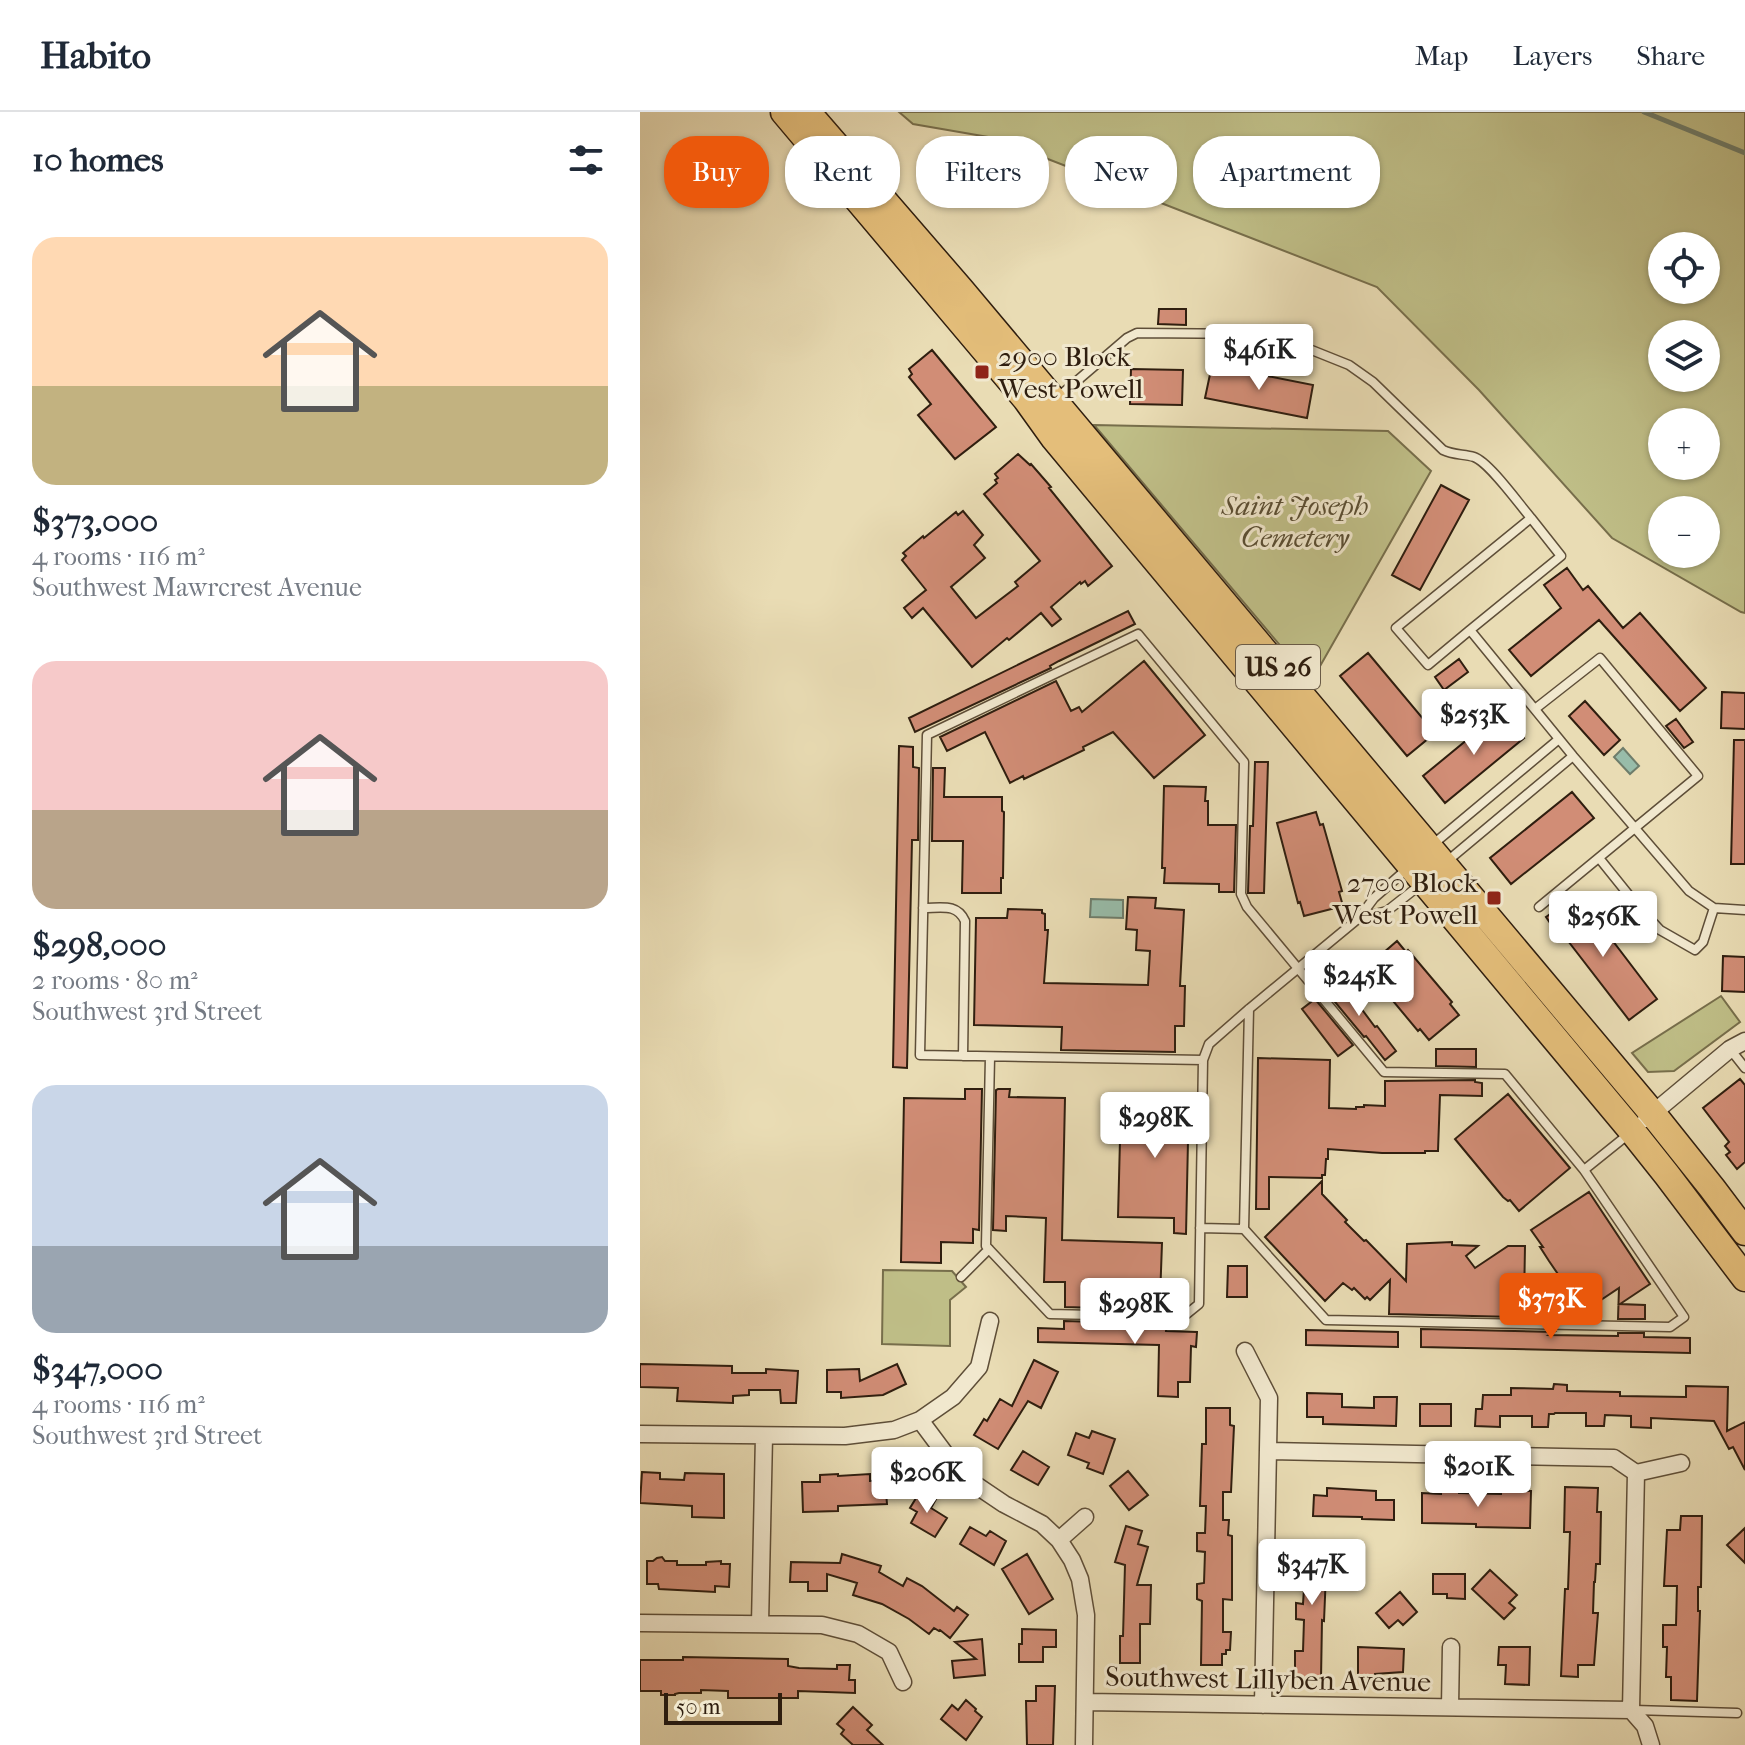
<!DOCTYPE html>
<meta charset="utf-8">
<style>
:root{--surface:#fff;--page:#f2f2f3;--text:#1f2937;--muted:#747a83;--line:#e0e1e3;--accent:#ea580c}
body{margin:0;font-family:"IM FELL French Canon",serif;background:var(--page);color:var(--text);height:100vh;display:flex;flex-direction:column;font-size:30px;white-space:nowrap}
*{box-sizing:border-box;margin:0}
p{font-size:26px;color:var(--muted)}
.icon{flex:none;width:44px;height:44px;fill:none;stroke:currentColor;stroke-width:2;stroke-linecap:round;stroke-linejoin:round}
.map{position:relative;flex:1;overflow:hidden}
.panel{display:flex;flex-direction:column;background:var(--surface);width:640px}
.panel>*{flex:none}
.banner{position:absolute;left:24px;top:24px;width:760px;height:72px;display:flex;gap:16px}
.fabs{position:absolute;left:1008px;top:120px;display:grid;gap:16px}
.fabs a{display:grid;place-items:center;width:72px;height:72px;border-radius:50%;background:var(--surface);box-shadow:0 2px 6px #0004;font-size:40px}
.scale{position:absolute;left:24px;bottom:20px;width:118px;box-sizing:border-box;padding-left:8px;border:4px solid #2f1e0f;border-top:0;font-size:22px;line-height:28px;white-space:nowrap;color:#2f1e0f;-webkit-text-stroke:6px #f1e8ce;paint-order:stroke}
.price{position:absolute;translate:-50% -68px;padding:0 18px;border-radius:8px;background:#fff;color:#222;font-size:26px;line-height:52px;filter:drop-shadow(0 2px 4px #0008)}
.price::after{content:'';position:absolute;left:50%;top:48px;width:24px;height:18px;margin-left:-12px;background:inherit;clip-path:polygon(0 0,100% 0,50% 100%)}
.price.current{background:var(--accent);color:#fff}
ul{padding:0;list-style:none}
li{display:grid;align-content:center;gap:16px;height:424px;padding:0 32px}
li span{display:grid;place-items:center;height:248px;border-radius:24px;color:#555}
li>.icon{margin-inline-start:auto}
span .icon{width:144px;height:144px;fill:#fffc;stroke-width:1}
li b{font-size:34px}
h2{display:flex;justify-content:space-between;align-items:center;height:96px;padding:0 32px;font-size:34px}
.chip{padding:0 28px;border-radius:32px;background:var(--surface);box-shadow:0 2px 6px #0004;font-size:28px;line-height:72px}
.chip.current{background:var(--accent);color:#fff}
header{display:flex;align-items:center;gap:48px;box-sizing:border-box;height:112px;padding:0 40px;background:var(--surface);border-bottom:2px solid var(--line)}
header strong{font-size:38px}
nav{display:flex;gap:44px;margin-inline-start:auto;font-size:28px}
main{display:flex;flex:1;min-height:0}
.map>svg:first-child{display:block}
.green{fill:#bfbe87;stroke:#776e4b;stroke-width:2;fill-rule:evenodd}
.water{fill:#98bca9;stroke:#6e7d6b;stroke-width:2}
.lines{fill:none;stroke-linecap:round;stroke-linejoin:round}
.stream{stroke:#6e7d6b;stroke-width:5}
.building{fill:#d18d76;stroke:#2f1e0f;stroke-width:2}
.service-casing{stroke:#5e4e38;stroke-width:11}
.minor-casing{stroke:#5e4e38;stroke-width:19}
.primary-casing{stroke:#2f1e0f;stroke-width:29}
.service{stroke:#f1e8ce;stroke-width:8}
.minor{stroke:#f1e8ce;stroke-width:16}
.primary{stroke:#e4be7a;stroke-width:26}
.poi-dot{fill:#8f2418;stroke:#f1e8ce;stroke-width:3}
.labels{text-anchor:middle;dominant-baseline:central;stroke-width:6;stroke-linejoin:round;paint-order:stroke}
.shield{fill:#f1e8ce;stroke:#695b48;stroke-width:2}
.shield-label{font-size:26px;font-weight:bold;fill:#2f1e0f}
.poi-label{font-size:28px;fill:#2f1e0f;stroke:#f1e8ce;text-anchor:start}
.park-label{font-size:28px;font-style:italic;fill:#5a4e33;stroke:#f1e8ce}
.street-label{font-size:28px;fill:#2f1e0f;stroke:#f1e8ce}
</style>
<header>
<strong>Habito</strong>
<nav><a>Map</a><a>Layers</a><a>Share</a></nav>
</header>
<main>
<section class="panel">
<h2>10 homes<svg class="icon" aria-label="filters" viewBox="0 0 24 24"><path d="M4 7h16M4 17h16"/><circle cx="9" cy="7" r="2"/><circle cx="15" cy="17" r="2"/></svg></h2>
<ul>
<li><span style="background:linear-gradient(#ffd9b3 60%,#c2b280 0)"><svg class="icon" aria-label="home" viewBox="0 0 24 24"><path d="M3 11l9-7 9 7M6 9v11h12V9"/></svg></span><div><b>$373,000</b><p>4 rooms · 116 m²</p><p>Southwest Mawrcrest Avenue</p></div></li>
<li><span style="background:linear-gradient(#f6c9c9 60%,#b9a48a 0)"><svg class="icon" aria-label="home" viewBox="0 0 24 24"><path d="M3 11l9-7 9 7M6 9v11h12V9"/></svg></span><div><b>$298,000</b><p>2 rooms · 80 m²</p><p>Southwest 3rd Street</p></div></li>
<li><span style="background:linear-gradient(#c9d6e8 65%,#9aa5b1 0)"><svg class="icon" aria-label="home" viewBox="0 0 24 24"><path d="M3 11l9-7 9 7M6 9v11h12V9"/></svg></span><div><b>$347,000</b><p>4 rooms · 116 m²</p><p>Southwest 3rd Street</p></div></li>
</ul>
</section>
<div class="map">
<svg width="1105" height="1633" viewBox="0 0 1105 1633">
<rect width="100%" height="100%" fill="#e9dcb4"/>
<filter id="stains"><feTurbulence type="fractalNoise" baseFrequency=".0025" numOctaves="4"/><feColorMatrix values="0 0 0 0 .2 0 0 0 0 .09 0 0 0 0 .02 0 0 0 .5 -.17"/></filter>
<radialGradient id="worn" r=".72"><stop offset=".6" stop-color="#630" stop-opacity="0"/><stop offset="1" stop-color="#630" stop-opacity=".3"/></radialGradient>
<path class="green" d="M259,0H1105V501L1101,500L972,426L839,278L737,175L354,26L273,12ZM1022,134H1066V178H1022ZM1022,222H1066V266H1022ZM1066,310V354H1022V310ZM1022,398H1066V442H1022Z
M454,313L748,319L791,359L671,570Z
M1081,884L1100,910L1034,959L1008,960L992,941Z
M243,1158L312,1159L326,1175L310,1188V1234L242,1232Z"/>
<path class="water" d="M983,636L999,654L990,662L974,645Z
M451,787L483,788V806L450,805Z"/>
<g class="lines">
<path class="stream" d="M1004,0L1105,41"/>
</g>
<path class="building" d="M519,197H546V213L518,212Z
M292,238L356,315L315,347L278,303L291,292L269,265L272,262L269,257Z
M572,253L673,273L667,306L565,286Z
M491,257L543,258L542,293L490,292Z
M378,342L390,353L391,352L411,375L409,376L472,454L448,474L445,469L441,472L440,470L411,495L421,507L412,514L401,501L369,528L367,526L332,555L283,496L272,506L264,496L286,478L262,448L266,444L263,441L283,424L284,426L316,400L318,403L323,399L343,423L334,433L345,446L311,475L336,506L378,474L375,470L400,449L344,382L357,371L355,368L358,366L355,362Z
M801,373L829,388L780,478L752,463Z
M927,456L943,478L948,474L983,516L1000,501L1066,576L1040,599L959,508L891,564L869,538L921,496L904,473Z
M488,499L495,512L419,549L410,554L411,556L275,620L269,606Z
M728,541L795,621L767,644L700,564Z
M819,547L828,560L804,578L795,565Z
M504,549L565,623L514,666L473,620L443,635L444,638L384,667L383,664L370,671L345,620L307,639L300,625L416,569L431,599L439,595L442,600Z
M1082,580L1105,581V617L1081,616Z
M945,589L980,628L964,643L929,604Z
M862,599L884,626L805,691L783,664Z
M1036,607L1053,630L1044,636L1026,614Z
M1094,628H1105V752H1091Z
M259,634L273,635V655L279,656L278,728H272L267,956L253,955Z
M615,650H628L624,781H608L610,714H613Z
M293,656H305L304,685H362V699L364,700L363,766H361V781H322L323,729H292Z
M524,674L566,675L565,689H568V713H596L594,780H579V772L524,771L525,756H522Z
M932,680L954,706L871,772L850,746Z
M676,700L680,713L683,712L702,779L699,780L703,794L664,804L660,790L658,791L637,711Z
M488,785L516,786L515,796L544,798L540,874H545L544,914H535V940L421,938L422,915L334,913L336,806H367L368,797L402,798V801L405,802V818H408L404,871L508,873L510,839L496,838L497,818L486,817Z
M932,787L947,808L953,803L1017,887L989,908L918,816L915,818L906,805Z
M757,829L766,840L768,838L812,890L810,892L819,903L789,928L780,917L778,919L734,866L735,865L727,855Z
M1083,844L1105,845V880L1082,879Z
M697,864L735,915L737,914L756,939L745,948L726,924L724,925L686,879L689,876L686,872Z
M675,887L713,933L698,944L662,897Z
M796,937H836V955L796,954Z
M618,946L690,948L689,996L716,997V995H724V993L745,994V969L835,968V970L842,971V984L800,983L798,1039H785V1041H742L688,1037V1047H686L685,1063H682V1066L629,1065V1097H616Z
M1100,967L1105,973V1050L1097,1057L1086,1043L1090,1040L1085,1034L1089,1030L1063,996Z
M325,977H342L339,1118L333,1117V1131L301,1130V1151L261,1150L264,986L325,987Z
M358,977H370L369,985L425,986L422,1128L522,1131L520,1187H527V1198L425,1195V1170H404L406,1106L366,1104V1119L353,1118L356,978Z
M537,981L549,982L546,1122L534,1121V1106L478,1105L481,989L537,990Z
M868,982L930,1056L879,1099L870,1088L868,1089L863,1085L815,1027Z
M682,1069V1082L707,1108L705,1110L724,1129L726,1128L766,1169L767,1132L812,1130V1133L838,1134L826,1144L835,1156L868,1134H885L884,1190L917,1191V1206L749,1202L750,1168L730,1188L727,1185L725,1187L714,1176L712,1178L703,1171L685,1189L625,1125Z
M949,1080L1010,1172L980,1192L1005,1193V1207H978L979,1176L946,1198L937,1186L935,1187L909,1149L900,1135H903L891,1118Z
M588,1154H607V1185H587Z
M424,1209L527,1212L526,1219L557,1220L556,1235L551,1234L550,1270H538V1285L518,1284L519,1233L398,1230V1216L424,1217Z
M781,1217L914,1220L909,1223L978,1224V1221H1004V1225L1050,1226V1241L781,1235Z
M666,1218L758,1220V1235L666,1233Z
M394,1248L418,1260L401,1296L388,1289L358,1337L334,1323L344,1307L347,1309L360,1287L372,1294Z
M0,1252L92,1254V1261H126V1257L158,1259L156,1291H141L140,1278H109V1283L93,1284V1291L37,1289L38,1276L0,1275Z
M257,1252L266,1272L243,1283L201,1286V1280H187V1258L219,1257L220,1269Z
M914,1272L927,1273V1279L980,1280V1284L1046,1285V1274L1088,1275L1087,1319L1105,1310V1358L1093,1335L1089,1337L1074,1309L1011,1306V1316L991,1315V1304L965,1303L964,1314H946V1301H915L914,1302H909L908,1315H892V1304H860V1315L835,1314L836,1297H842L843,1283H871V1276L913,1277Z
M667,1281L702,1282V1295L734,1296V1285H757L756,1314L683,1312V1305H667Z
M780,1292H811V1314H780Z
M566,1296H590V1313L594,1314L591,1380H583V1408H589L588,1423L592,1424V1488L583,1487V1520H591L590,1538H586V1542H582V1553H561L562,1489L557,1487V1472L564,1471L565,1440L557,1439V1421H565L566,1394H560L562,1332H566Z
M452,1319L475,1327L463,1362L447,1356L449,1351L428,1343L436,1321L449,1326Z
M383,1339L409,1355L398,1373L371,1358Z
M488,1359L508,1383L489,1398L470,1374Z
M2,1360L20,1361V1367L44,1368L45,1361L84,1362V1406L52,1405V1394L0,1391Z
M198,1362V1364L230,1362V1369L245,1368L247,1392L198,1394V1399L163,1400L162,1370H180V1363Z
M925,1375L958,1376L957,1400H961L960,1452H956L955,1470H954L953,1501H958L954,1553H938V1565L921,1564L925,1477H928L930,1420H924Z
M687,1376L736,1379V1388H754V1408L722,1407V1405L673,1404L674,1383L687,1384Z
M801,1376H819V1381L861,1382V1379H891L890,1416L836,1415V1412L782,1411V1381L801,1382Z
M281,1378L296,1387L291,1396L307,1406L295,1425L271,1411L277,1400L270,1396Z
M1041,1404H1062L1061,1475H1058V1499H1060L1057,1589L1031,1588V1565H1026L1027,1535H1023V1513H1036L1037,1474H1024L1027,1418H1040Z
M486,1414L502,1419L498,1432L508,1435L497,1473H511L510,1512H500V1551H480V1524H483L485,1453L475,1450Z
M330,1415L346,1424L350,1419L366,1429L354,1453L320,1432Z
M1105,1416V1451L1087,1433Z
M658,1429L689,1430L688,1462L686,1461L684,1509L682,1508L681,1567H655V1539H663L664,1508L656,1507V1491L663,1492L665,1461H657Z
M202,1442L241,1454L239,1460L263,1474L267,1466L282,1474L314,1499L317,1495L328,1503L310,1526L300,1518L299,1519L294,1516L289,1522L269,1507L242,1492L213,1483L217,1471L187,1462V1479H168V1470H150L151,1450L200,1451Z
M387,1442L413,1487L389,1502L362,1457Z
M22,1445L25,1449H37V1453H66V1450L81,1449V1452H90L89,1475L75,1474V1480L19,1477L18,1472H7V1449H13L17,1446Z
M850,1458L877,1483L869,1491L875,1496L864,1507L832,1477Z
M793,1462H825V1487L807,1486V1482H793Z
M760,1480L777,1500L763,1513L758,1508L749,1516L736,1501Z
M382,1517L416,1518V1535H403V1550H379V1532H382Z
M342,1527L345,1563L314,1566L312,1549L336,1547L315,1530Z
M718,1535L764,1537L763,1560L735,1562V1565L718,1564Z
M859,1535H890L889,1573L865,1572L866,1553H858Z
M43,1545L148,1547V1554L159,1556L197,1557V1553H210L209,1568H215V1581L158,1579V1586H88V1579L61,1578V1581H39L35,1582V1583H21V1579H0V1548H43Z
M396,1574H415L413,1633H387L386,1589H396Z
M326,1588L336,1597L335,1599L342,1605L326,1628L301,1607L312,1593L318,1598Z
M213,1595L232,1613L227,1618L243,1633H213L201,1622L204,1618L197,1612Z"/>
<g class="lines">
<g class="service-casing">
<path id="service" d="M417,286L487,226L497,221L621,222L654,231L709,253L733,270L803,338C813,343 824,342 834,345C849,350 879,392 891,406
M830,518L788,553L756,516L891,406L921,444L830,518L933,644L1049,779L1074,796L1105,798
M895,597L960,546L1058,664L899,795
M791,734L919,627
M959,746L996,792L1020,818L1055,838L1063,830L1074,796
M805,751L933,644
M283,796C301,796 317,791 325,809L323,944
M719,806L747,799L780,773
M609,897L604,1117L686,1208L1030,1215L1044,1205L944,1058L865,962L744,960L607,795L601,782L604,650L498,522L287,623L280,943L563,948L569,932L609,897L719,806L734,786L767,757
M1090,937L1105,956
M350,945L346,1134L410,1202L543,1205L559,1192L563,948
M944,1058L990,1021
M560,1116L604,1117
M321,1165L349,1137
M994,1598L1097,1601"/>
</g>
<g class="minor-casing">
<path id="minor" d="M1006,1007L1090,937L1105,929
M605,1239L629,1286L623,1593
M280,1308L321,1363L364,1392L402,1412L419,1428L432,1448L440,1467L446,1503L444,1633
M0,1322L205,1324L254,1318L280,1308L313,1285L339,1255L350,1209
M629,1339L974,1346L996,1361L1041,1351
M996,1361L991,1598L1005,1614L1011,1633
M419,1428L445,1405
M0,1511L182,1513L218,1522L249,1540L263,1570
M120,1512L124,1324
M445,1590L991,1598
M810,1595L811,1535"/>
</g>
<g class="primary-casing">
<path id="primary" d="M144,0L386,287L414,326L992,1019L1027,1063L1105,1166
M167,0L321,178L1013,1002L1072,1076L1105,1120"/>
</g>
<use href="#service" class="service"/>
<use href="#minor" class="minor"/>
<use href="#primary" class="primary"/>
</g>
<g class="poi-dot">
<rect x="334" y="252" width="16" height="16" rx="4"/>
<rect x="846" y="778" width="16" height="16" rx="4"/>
</g>
<g class="labels">
<rect class="shield" x="596" y="533" width="84" height="44" rx="6"/>
<g class="shield-label">
<text x="638" y="555">US 26</text>
</g>
<g class="poi-label">
<text x="358" y="244">2900 Block<tspan x="358" dy="32">West Powell</tspan></text>
<text x="838" y="770" text-anchor="end">2700 Block<tspan x="838" dy="32">West Powell</tspan></text>
</g>
<g class="park-label">
<text x="655" y="393">Saint Joseph<tspan x="655" dy="32">Cemetery</tspan></text>
</g>
<g class="street-label">
<text transform="translate(628 1567) rotate(1)">Southwest Lillyben Avenue</text>
</g>
</g>
<rect width="100%" height="100%" filter="url(#stains)"/>
<rect width="100%" height="100%" fill="url(#worn)"/>
</svg>
<div class="fabs">
<a><svg class="icon" aria-label="locate" viewBox="0 0 24 24"><circle cx="12" cy="12" r="6"/><path d="M12 2v4M12 18v4M2 12h4M18 12h4"/></svg></a>
<a><svg class="icon" aria-label="layers" viewBox="0 0 24 24"><path d="M12 4l9 5-9 5-9-5zM3 14l9 5 9-5"/></svg></a>
<a>+</a>
<a>−</a>
</div>
<div class="scale">50 m</div>
<b class="price" style="left:619px;top:280px">$461K</b>
<b class="price" style="left:834px;top:645px">$253K</b>
<b class="price" style="left:963px;top:847px">$256K</b>
<b class="price" style="left:719px;top:906px">$245K</b>
<b class="price" style="left:515px;top:1048px">$298K</b>
<b class="price current" style="left:911px;top:1229px">$373K</b>
<b class="price" style="left:495px;top:1234px">$298K</b>
<b class="price" style="left:838px;top:1397px">$201K</b>
<b class="price" style="left:287px;top:1403px">$206K</b>
<b class="price" style="left:672px;top:1495px">$347K</b>
<div class="banner">
<a class="chip current">Buy</a>
<a class="chip">Rent</a>
<a class="chip">Filters</a>
<a class="chip">New</a>
<a class="chip">Apartment</a>
</div>
</div>
</main>
